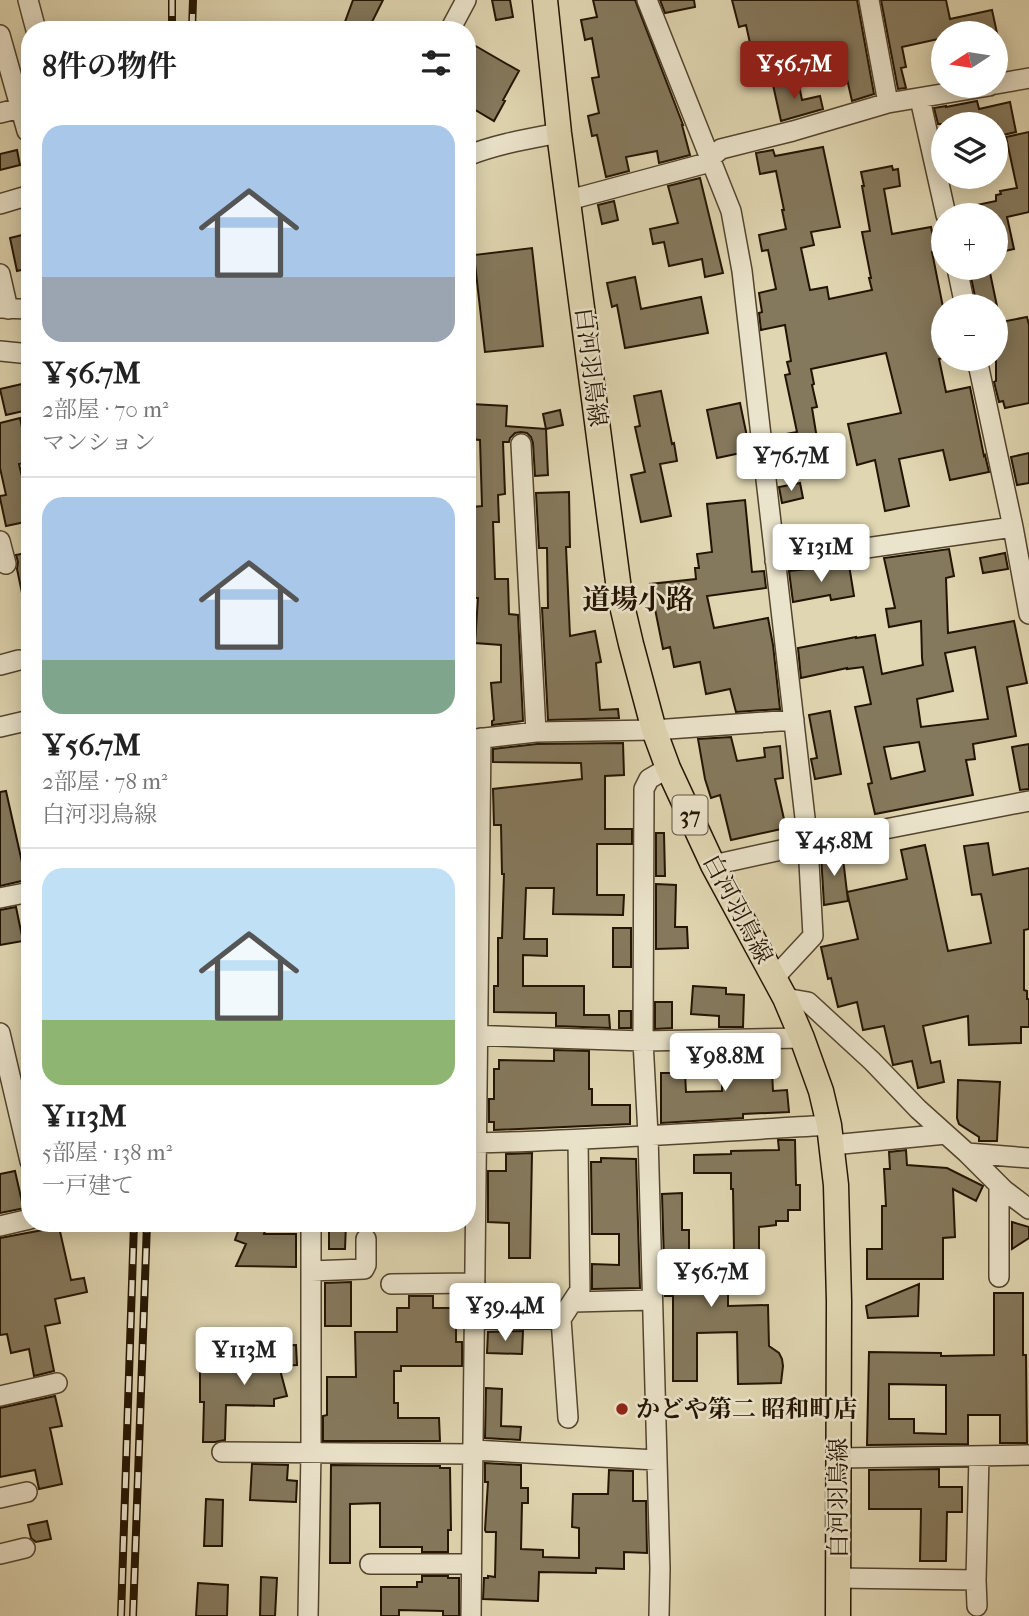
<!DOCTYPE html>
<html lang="ja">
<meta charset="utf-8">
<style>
:root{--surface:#fff;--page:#f6f6f6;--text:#222;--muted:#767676;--line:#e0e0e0;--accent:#8f2418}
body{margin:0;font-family:"IM FELL French Canon","Noto Serif JP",serif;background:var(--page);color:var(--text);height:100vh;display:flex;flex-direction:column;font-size:26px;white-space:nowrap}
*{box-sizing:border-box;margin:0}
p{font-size:23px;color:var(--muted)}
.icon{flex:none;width:38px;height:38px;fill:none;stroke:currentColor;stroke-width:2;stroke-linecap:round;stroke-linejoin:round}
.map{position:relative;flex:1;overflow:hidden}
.sheet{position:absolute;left:21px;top:21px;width:455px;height:1211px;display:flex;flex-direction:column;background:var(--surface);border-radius:28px;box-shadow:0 4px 18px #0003}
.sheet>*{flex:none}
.needle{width:46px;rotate:258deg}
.tools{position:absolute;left:931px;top:21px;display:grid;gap:14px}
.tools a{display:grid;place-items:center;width:77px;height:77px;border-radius:50%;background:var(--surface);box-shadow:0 4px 18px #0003;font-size:35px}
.price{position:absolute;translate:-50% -60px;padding:0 16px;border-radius:7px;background:#fff;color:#222;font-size:23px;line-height:46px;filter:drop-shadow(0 2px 4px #0008)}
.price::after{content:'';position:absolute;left:50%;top:42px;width:21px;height:16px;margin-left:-10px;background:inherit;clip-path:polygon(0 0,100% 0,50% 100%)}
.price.current{background:var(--accent);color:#fff}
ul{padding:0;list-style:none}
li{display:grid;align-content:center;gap:14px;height:371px;padding:0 21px}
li+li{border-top:2px solid var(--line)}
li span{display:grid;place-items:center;height:217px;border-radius:21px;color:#555}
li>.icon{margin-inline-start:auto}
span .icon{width:126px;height:126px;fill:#fffc;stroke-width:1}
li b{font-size:30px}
h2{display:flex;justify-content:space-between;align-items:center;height:84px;padding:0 21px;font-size:30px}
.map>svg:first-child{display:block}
.building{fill:#85795d;stroke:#231402;stroke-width:2;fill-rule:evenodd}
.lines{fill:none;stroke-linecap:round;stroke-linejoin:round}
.minor-casing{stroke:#52442e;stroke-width:22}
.major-casing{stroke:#231402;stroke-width:27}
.minor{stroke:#ebe4cc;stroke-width:19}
.major{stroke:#e0d6b1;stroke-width:24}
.rail-casing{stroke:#231402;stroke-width:8}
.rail{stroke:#ebe4cc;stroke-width:5;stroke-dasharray:16;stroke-linecap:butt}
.poi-dot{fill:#8f2418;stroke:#ebe4cc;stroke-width:2.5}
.labels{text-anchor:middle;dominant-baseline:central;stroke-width:5;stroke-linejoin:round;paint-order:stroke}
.shield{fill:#ebe4cc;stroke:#5f523f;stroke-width:2}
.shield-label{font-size:23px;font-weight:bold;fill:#231402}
.street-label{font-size:24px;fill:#231402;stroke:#ebe4cc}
.poi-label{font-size:24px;font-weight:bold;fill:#231402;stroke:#ebe4cc;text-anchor:start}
.quarter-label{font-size:28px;font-weight:bold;fill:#231402;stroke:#ebe4cc}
</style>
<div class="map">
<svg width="1029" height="1616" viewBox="0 0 1029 1616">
<rect width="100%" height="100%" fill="#e0d6b1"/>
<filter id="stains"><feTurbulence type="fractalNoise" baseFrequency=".00286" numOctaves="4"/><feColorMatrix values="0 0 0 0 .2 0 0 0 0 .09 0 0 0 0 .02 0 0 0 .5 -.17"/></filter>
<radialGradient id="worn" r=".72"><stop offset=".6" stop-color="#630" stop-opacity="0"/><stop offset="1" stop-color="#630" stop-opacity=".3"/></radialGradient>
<path class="building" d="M353,0H383L368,30H342Z
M492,0H510L513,17L496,20Z
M593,0H635L683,125H682L690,155L659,163L657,151L626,157L629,171L606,177L597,135L592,136L588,116L599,113L592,78L599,77L592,38L585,40L581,20L597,17Z
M660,0H694L695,7L665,13Z
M732,0H857L874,94L852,101L842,57L825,61L823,52L792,58L789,44L752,52L746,25L739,27Z
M881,0H946L950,19L992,10L997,33H943V38L902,47L906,67L901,68L906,88L898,89Z
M467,41L519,71L503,100L505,101L494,121L467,105Z
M798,80L802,100L820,96L823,109L781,121L773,85Z
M977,101L979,109L1010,102L1016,132L999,136L997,124H938L934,108L946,106V107Z
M1029,132V212L1007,217L1014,249L996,253V215H959L958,209L996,201V195L1001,194L1000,191L1017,188L1006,137Z
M823,147L840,227L811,232L814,245L801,248L810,290L827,287L829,299L872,290L869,278H871L862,232L870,231L862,186H864L861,172L892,166L893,170L898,169L900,186L884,189L892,234L931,227L936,252H932L943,307V321L938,322L943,348V358L939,359L946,392L970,387L984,456L985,455L989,472L950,480L943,450L899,459L909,506L885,511L875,460L857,465L848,424L901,413L886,353L811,369L814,384L812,385L817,407L812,408L818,445L778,452L775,436L797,432L785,375L790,374L787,362L791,361L785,325L761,330L759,313L762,312L759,293L776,289L768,250L762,251L759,235L786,229L782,210H784L776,171L760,174L756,153L773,150L775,156Z
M17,150L20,165L0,170V154Z
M700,178L723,273L705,277L702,259L669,266L664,242L653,244L650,229L678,223L668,186Z
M614,201L618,220L602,224L598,205Z
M30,233V268L17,271L10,238Z
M532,248L543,346L485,352L474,255Z
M969,268H989L997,306H977Z
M635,277L641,309L701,297L708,333L625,348L617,305L612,307L607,283Z
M1027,317L1029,325V403L1005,408L1003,401L999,402L994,382L996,381V323Z
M22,384L28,410L6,415L0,389Z
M661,391L672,444L674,443L677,461L660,464L671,516L641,522L631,475L645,472L635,427L640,426L634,396Z
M740,403L750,451L717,458L707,410Z
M471,404L507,406L506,426L546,429L543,414L560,410L563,425L546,429L548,475L535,476L533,443L531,437L527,433L521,432L515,433L510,438L509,442H503L505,494L498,495L499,522H493L495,579H508L509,614L518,615L523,721L492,725V721L494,720L491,683L501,682V645L475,643L478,598H467V566H473V507L482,506L480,440L469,439Z
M20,418L26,447H22L26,463L19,464L27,498L30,497V521L6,526L0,498V496L6,495L0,468V423Z
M1029,453V483L1017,485L1011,457Z
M800,483L803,498L782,503L779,487Z
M569,492L570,547H566L570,636L595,631L601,662L596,663L600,710L618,709L619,718L548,720L542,608H548L547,548H539L536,493Z
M745,500L752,572L764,571L766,588L707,596L714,628L768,618L773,645L780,709L736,712L730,689L706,694L700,662L674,667L670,647L663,649L650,584L696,579L695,568H699L697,554L712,552L707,504Z
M949,549L954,576L946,578L948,633L1014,621L1027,683L1007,687L1016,736L973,744L975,759L966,760L973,795L875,814L868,784L872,783L855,707L871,704L863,667L847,669V668L801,678L798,648L856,637V638L875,635L882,674L923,665L922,658L921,621L889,627L886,609L895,608L884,558ZM975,647L988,719L921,727L917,699L953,691L945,653ZM919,742L925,771L891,779L884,747Z
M30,552V597L23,598L17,569L18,562L16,555Z
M1005,553L1008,569L983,573L980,558Z
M849,565L854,596L831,600L830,595L793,602L789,571L816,568L817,571Z
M830,711L841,774L815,779L811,759L817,758L809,715Z
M731,737L737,761L765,757L764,748L780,746L783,778L775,779L786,828L731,840L720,795L711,798L705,779L698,739Z
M623,743L624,775L605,776V829H632V844H597V895H624L623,915L553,914L554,888H526L524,939H547V956L523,955V986H584V1015H609L610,1028L556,1026V1013L494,1012V986H498V938H502L504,874H502L501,825H494L493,789L582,779L581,763L493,762V749L537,744Z
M1029,744V789L1020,790L1012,747Z
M6,791L26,880L0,886V792Z
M656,833H664L665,876H656Z
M988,843L993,875L1029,868V929L1024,930V990L1027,991V999H1029V1027H1021V1043L969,1045L968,1016L923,1026L931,1063L940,1061L944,1082L918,1088L912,1061L893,1065L884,1026L863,1030L857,1002L838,1007L831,978L828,979L821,947L858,939L847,892L907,879L901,850L925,845L948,951L991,943L981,894L972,895L964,846Z
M842,850L848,901L824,905L821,854Z
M656,884L676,885L675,927H687L688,948L656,949Z
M16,907L23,941L0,945V910Z
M613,928H631V967H613Z
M693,986L726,988V994L744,995L743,1027H719V1016L691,1014Z
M655,1002H672V1028L655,1029Z
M619,1011H631V1028H619Z
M554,1050L589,1051V1089H592V1105H630V1124L494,1130V1122H489V1099H494V1069H499V1060L554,1061Z
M771,1053L773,1091L787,1090L789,1112L743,1114V1118L661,1123V1073H685L686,1092L722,1091V1058L754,1057V1054Z
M958,1080L1000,1082L997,1141H979V1137L959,1124L957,1118Z
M778,1140H795L796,1185H800V1210H788V1221H776V1225L759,1227V1251H734L733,1189H731V1173H694V1155L731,1154V1151L779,1150Z
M906,1150L907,1165L947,1168L983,1186L976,1201L953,1189L955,1237L943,1238V1279H867V1249H882V1206H886L884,1169H890L889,1152Z
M532,1153L530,1258H509V1223L488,1222V1171H506V1154Z
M601,1158L636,1159L640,1288L592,1289V1264L619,1265V1234H592L591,1162H601Z
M15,1171L22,1202L30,1200V1207L0,1213V1174Z
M682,1193V1230H689V1267H728V1306L768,1305L769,1346L779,1353L782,1359L783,1366L781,1383L738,1384L737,1332L697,1333V1381H673V1296H665L662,1194Z
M1012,1222L1029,1227V1238L1012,1249Z
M241,1223H268L264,1234H296V1267L236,1266L246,1244L235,1240Z
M329,1223H346L345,1249H329Z
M59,1227L71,1280L84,1278L87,1292L55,1299L60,1323L45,1326L54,1371L34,1376L29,1349L11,1353L7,1334L0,1335V1238Z
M351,1282V1326H325V1283Z
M919,1284L918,1316L868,1318L866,1306Z
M499,1291L529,1292V1307H499Z
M994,1293H1023V1355H1026L1027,1443H1000V1415H968V1444L867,1445L869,1352L941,1353V1356L994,1355ZM889,1384L946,1385V1434L914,1433V1419H889Z
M409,1296H433V1308H456V1342H462V1366H401V1371H394V1403H398V1418H439L440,1441H323V1416L327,1415V1377H356L355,1332H397V1308H409Z
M523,1331L522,1354L487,1353L488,1332Z
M296,1345L297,1365L279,1366L287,1396L274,1399V1406L226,1405L225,1440L215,1442H203L204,1402H200V1371L255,1370L254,1346Z
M486,1388L502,1389L501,1426L521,1427L520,1440L485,1438Z
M55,1396L62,1426L50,1428L62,1484L39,1489L35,1470L0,1477V1408Z
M485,1463L521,1465V1488H528V1503H522L521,1549L543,1550V1557L579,1558V1528L572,1527L573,1494H608L609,1470L633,1471V1501H646L647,1553L624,1552V1569L596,1568V1573L539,1572L538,1601L483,1599L484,1578H488V1576L495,1577L496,1532H486L485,1530L488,1482H485Z
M252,1464L288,1465L287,1480L297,1481L296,1502L250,1500Z
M331,1465L440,1466V1468H450L451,1530H448V1552H422V1547H380V1503L350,1504V1563H330Z
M939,1469V1487H962V1512H947L946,1561H920L921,1509H869V1470Z
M206,1499L223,1500L222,1546H204Z
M47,1521L51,1539L36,1542L31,1538L28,1525Z
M422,1576H448V1578H459V1616H443V1611L399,1610V1616H381V1587H417V1582H422Z
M261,1577L277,1578L275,1616H260Z
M198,1583L228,1585L227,1616H196Z"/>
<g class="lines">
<g class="minor-casing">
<path id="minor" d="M28,0L36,30
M647,0L731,211L742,271L808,844L813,936L774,978
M869,0L888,103
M450,30L466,0
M0,35L27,131
M996,84L1029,78
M920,99L946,215
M0,113L20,108
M467,156C497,144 528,139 559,133
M569,200L703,164L721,149L793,131L888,103L989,86
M0,204L30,195
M957,268L965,306
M0,274L8,309
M0,308L30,309
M0,351L30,354
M977,359L1013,527L1029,614
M521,444L536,732
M0,541L6,564
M775,561L1013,527
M0,665L19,660
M0,727L30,720
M467,740L536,732L654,730L794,720
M713,865L808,844L1029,801
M0,898L30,892
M785,998L808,1002L872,1061L918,1109L967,1153L1004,1190L1029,1209
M0,1033L30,1161
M467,1035L643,1041L802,1038
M476,1143C594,1140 712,1132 829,1125
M832,1145L946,1134
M967,1153L1029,1158
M0,1226L30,1219
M311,1271L364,1269L366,1265V1239
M999,1277V1185
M391,1284L475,1283
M573,1302L652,1300
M474,1319H561
M0,1396L57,1383
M568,1418L561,1319L580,1290L578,1140
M473,1450L656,1460
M222,1452L473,1454
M839,1458L1029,1455
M0,1498L27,1492
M0,1554L25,1548
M370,1564H471
M838,1578L976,1580
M977,1606L976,1580L979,1456
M308,1616L311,1452V1223
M471,1616L481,738
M659,1616L660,1568L648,1135L643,1041L644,789L649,779L668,768"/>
</g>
<g class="major-casing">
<path id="major" d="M545,0L559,133L620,597L631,644L654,730L668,768L713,865L785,998L802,1038L821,1091L829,1125L836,1185L839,1301L838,1616"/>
</g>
<use href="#minor" class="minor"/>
<use href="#major" class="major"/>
<g class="rail-casing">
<path id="rail" d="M172,0V30
M192,30L193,0
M121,1616L134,1223
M133,1616L147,1223"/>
</g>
<use href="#rail" class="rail"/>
</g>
<circle class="poi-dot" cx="622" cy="1409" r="7"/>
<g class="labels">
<rect class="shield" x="672.5" y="795.5" width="35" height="39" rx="5"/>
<g class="shield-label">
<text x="690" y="815">37</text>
</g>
<g class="street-label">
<text transform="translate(591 367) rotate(83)">白河羽鳥線</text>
<text transform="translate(738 909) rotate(62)">白河羽鳥線</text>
<text transform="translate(838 1498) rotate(-90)">白河羽鳥線</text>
</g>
<g class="poi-label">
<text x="636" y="1409">かどや第二 昭和町店</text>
</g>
<g class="quarter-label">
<text x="638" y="599">道場小路</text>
</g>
</g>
<rect width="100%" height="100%" filter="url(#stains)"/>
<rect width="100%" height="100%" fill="url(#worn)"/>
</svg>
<div class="tools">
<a><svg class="needle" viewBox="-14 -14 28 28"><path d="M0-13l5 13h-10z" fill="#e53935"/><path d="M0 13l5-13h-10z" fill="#767676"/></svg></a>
<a><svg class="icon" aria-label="layers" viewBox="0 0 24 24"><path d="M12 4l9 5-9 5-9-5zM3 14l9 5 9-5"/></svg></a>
<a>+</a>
<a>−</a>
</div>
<b class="price current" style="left:794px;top:101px">¥56.7M</b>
<b class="price" style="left:791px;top:493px">¥76.7M</b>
<b class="price" style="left:821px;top:584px">¥131M</b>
<b class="price" style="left:834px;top:878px">¥45.8M</b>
<b class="price" style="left:725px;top:1093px">¥98.8M</b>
<b class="price" style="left:711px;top:1309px">¥56.7M</b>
<b class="price" style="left:505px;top:1343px">¥39.4M</b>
<b class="price" style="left:244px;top:1387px">¥113M</b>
<section class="sheet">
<h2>8件の物件<svg class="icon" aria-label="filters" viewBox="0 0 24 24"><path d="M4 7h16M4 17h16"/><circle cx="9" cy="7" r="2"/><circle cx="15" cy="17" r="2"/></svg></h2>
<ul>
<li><span style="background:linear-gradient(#a9c7e8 70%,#9aa5b1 0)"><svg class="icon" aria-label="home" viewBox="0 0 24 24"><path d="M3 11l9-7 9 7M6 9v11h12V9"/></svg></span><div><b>¥56.7M</b><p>2部屋 · 70 m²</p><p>マンション</p></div></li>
<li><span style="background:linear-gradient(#a9c7e8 75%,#7fa58c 0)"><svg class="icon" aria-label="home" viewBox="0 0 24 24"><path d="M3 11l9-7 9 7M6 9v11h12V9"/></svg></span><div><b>¥56.7M</b><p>2部屋 · 78 m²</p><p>白河羽鳥線</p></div></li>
<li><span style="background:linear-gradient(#bfe0f5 70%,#8fb573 0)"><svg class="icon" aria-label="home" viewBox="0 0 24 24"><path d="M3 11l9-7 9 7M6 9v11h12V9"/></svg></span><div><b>¥113M</b><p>5部屋 · 138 m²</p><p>一戸建て</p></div></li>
</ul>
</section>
</div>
